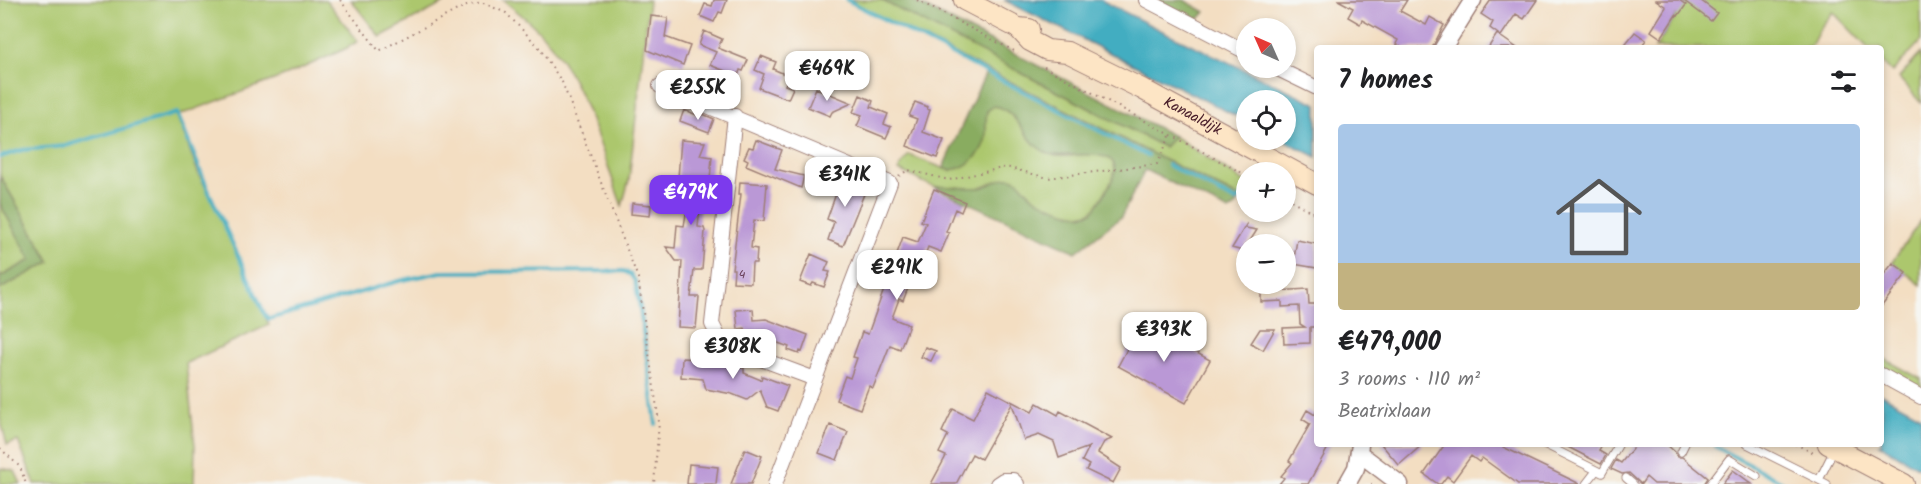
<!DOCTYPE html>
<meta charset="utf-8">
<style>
:root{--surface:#fff;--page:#f2f2f2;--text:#202124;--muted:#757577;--line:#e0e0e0;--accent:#7c3aed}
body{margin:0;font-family:Kalam,sans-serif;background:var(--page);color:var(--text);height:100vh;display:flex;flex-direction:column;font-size:22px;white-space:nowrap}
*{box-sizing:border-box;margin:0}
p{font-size:20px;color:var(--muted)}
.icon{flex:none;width:33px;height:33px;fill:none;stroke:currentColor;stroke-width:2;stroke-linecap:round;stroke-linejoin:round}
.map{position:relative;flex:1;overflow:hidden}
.sheet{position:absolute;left:1314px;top:45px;width:570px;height:402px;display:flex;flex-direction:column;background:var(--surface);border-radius:6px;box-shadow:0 3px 9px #0003}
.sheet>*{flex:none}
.needle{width:39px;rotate:315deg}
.controls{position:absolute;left:1236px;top:18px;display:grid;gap:12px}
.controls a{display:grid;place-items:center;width:60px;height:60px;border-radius:50%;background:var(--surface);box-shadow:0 3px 9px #0003;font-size:30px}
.price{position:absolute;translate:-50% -51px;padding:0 14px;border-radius:12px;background:#fff;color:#222;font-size:20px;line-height:39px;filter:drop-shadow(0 2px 3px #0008)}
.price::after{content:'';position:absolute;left:50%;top:36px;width:18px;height:14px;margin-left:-9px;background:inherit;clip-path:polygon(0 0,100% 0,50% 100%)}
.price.active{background:var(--accent);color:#fff}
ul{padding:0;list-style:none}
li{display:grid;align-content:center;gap:12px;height:318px;padding:0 24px}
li+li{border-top:2px solid var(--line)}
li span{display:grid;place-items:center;height:186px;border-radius:6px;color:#555}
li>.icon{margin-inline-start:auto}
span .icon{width:108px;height:108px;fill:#fffc;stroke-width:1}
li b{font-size:26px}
h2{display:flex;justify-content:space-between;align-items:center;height:72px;padding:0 24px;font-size:26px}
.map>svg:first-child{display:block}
.green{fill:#acc76d;stroke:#7b734c;stroke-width:1.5}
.forest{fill:#89ac60;stroke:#6a6646;stroke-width:1.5}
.water{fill:#42adc1;stroke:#466676;stroke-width:1.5}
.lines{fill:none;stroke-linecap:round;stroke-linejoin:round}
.stream{stroke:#42adc1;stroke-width:4}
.building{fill:#ba98d6}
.service-casing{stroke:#9e7e76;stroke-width:9}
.minor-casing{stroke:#9e7e76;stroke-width:16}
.tertiary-casing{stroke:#9e7e76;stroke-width:19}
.secondary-casing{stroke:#9e7e76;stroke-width:22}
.path{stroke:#9e7e76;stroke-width:2;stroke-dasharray:1.5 4.5;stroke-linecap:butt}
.service{stroke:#fff;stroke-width:7}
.minor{stroke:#fff;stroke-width:14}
.tertiary{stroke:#fff;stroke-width:16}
.secondary{stroke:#fde5c5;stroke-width:20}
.labels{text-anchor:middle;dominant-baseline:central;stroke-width:4.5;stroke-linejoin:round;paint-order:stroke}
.number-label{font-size:12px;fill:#663d56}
.street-label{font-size:15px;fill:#4a1f2b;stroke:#f6f6f2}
</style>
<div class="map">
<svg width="1921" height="484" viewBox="0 0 1921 484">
<rect width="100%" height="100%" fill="#f6f6f2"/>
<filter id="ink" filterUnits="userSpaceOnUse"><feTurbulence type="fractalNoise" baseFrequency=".0167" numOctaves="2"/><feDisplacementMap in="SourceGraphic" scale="12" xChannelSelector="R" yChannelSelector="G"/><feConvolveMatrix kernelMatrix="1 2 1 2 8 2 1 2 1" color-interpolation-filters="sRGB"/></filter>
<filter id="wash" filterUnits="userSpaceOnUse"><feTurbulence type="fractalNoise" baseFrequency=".008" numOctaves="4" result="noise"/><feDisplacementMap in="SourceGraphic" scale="24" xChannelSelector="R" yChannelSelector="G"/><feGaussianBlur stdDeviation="1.35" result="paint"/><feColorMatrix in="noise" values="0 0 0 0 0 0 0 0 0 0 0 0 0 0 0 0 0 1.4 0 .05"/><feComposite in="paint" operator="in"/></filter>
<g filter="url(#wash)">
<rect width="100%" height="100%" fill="#f3dec2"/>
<path class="green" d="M0,0H326L358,41L347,48L287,75L177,116L199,175L210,195L269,325L186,363L195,446L194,484H35L18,441L7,445L0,418V289L50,262L0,176Z
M351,0H450L380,37Z
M503,0H649L629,180L622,206C603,155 583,82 547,40C535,25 518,12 503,0Z
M848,0H881L1164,147L1174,136L1246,183V192L1240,198Z
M1686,0H1921V41L1892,72L1881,61V48H1868L1833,12L1821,27L1810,48H1655Z
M1921,53V103L1899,78Z
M994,106C1019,110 1026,145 1052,155C1069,161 1093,147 1110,159C1117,165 1116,172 1112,180C1109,187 1097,210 1089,213C1078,217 1047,206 1037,199C1025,191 1019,179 1003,180C996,180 986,186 977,188C969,189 939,188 932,186C921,182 910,175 899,170L900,166L909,155L951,171L986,117L987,111Z
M0,204L31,260L0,277Z
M1921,220V285L1892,262Z
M1881,357L1921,379V391L1881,369Z
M0,468L15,471L21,484H0Z"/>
<path class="forest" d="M881,0H911L1174,136L1164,147Z
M1147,0H1184L1205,12L1195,23Z
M987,70L1240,198L1234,208L1229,211L1145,170L1121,217L1076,252L934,187C951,185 967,190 984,187C993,184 1004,174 1014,179C1021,181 1025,190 1030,194C1041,203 1076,219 1090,213C1097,209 1102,197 1106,191C1136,144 1082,157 1056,155C1050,155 1044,152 1039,148C1023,136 1016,109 994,106L987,111C985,121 987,131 985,141C980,158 961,173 944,169L945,163Z
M0,176L50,262L0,289V277L31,260L0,204Z"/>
<path class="water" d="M1004,0H1101L1154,27L1317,104V157L1283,140H1286V100H1246V121Z
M1881,394L1921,416V469L1879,444H1881Z"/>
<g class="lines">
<path class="stream" d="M847,0L1148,156
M0,157L22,150L65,146L177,113L209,192L265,315L269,319L399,281L441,272L624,271L631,275L635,281L639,301L656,424
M1168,165L1236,201L1246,194
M1716,447L1786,484"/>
</g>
<g id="blocks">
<path class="building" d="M714,0H727L722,13L719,12L714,22L700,16L705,4L712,6Z
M1338,0H1407L1400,11L1426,25L1430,17L1444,25L1432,48H1403L1396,44L1398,40L1362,20L1360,24L1348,17L1353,8Z
M1491,0H1537L1524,19L1516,14L1501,36L1490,28L1493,22L1481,14Z
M1656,0H1679L1686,5L1678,16L1676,15L1661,38L1651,31L1666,7Z
M1683,0H1700L1717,13L1711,21Z
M651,16L668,18L665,37L690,46L683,65L647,50Z
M704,31L722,39L718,48L748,60L743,71L740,70L738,76L710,65L716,52L699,45Z
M1635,32L1646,40L1640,48H1622Z
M1497,34L1517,48H1488Z
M761,56L776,62L773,69L789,76L785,85L793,88L788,99L759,88L764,74L755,70Z
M816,65L829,70L824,83L811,78Z
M816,88L852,103L832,112L830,116L808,107Z
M860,95L873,101L871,107L888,114L884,124L891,127L886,138L857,126L862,115L853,112Z
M915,102L928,107L927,109L930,110L923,132L944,140L937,158L907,146L917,119L909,116Z
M684,110L697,115L698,112L714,119L709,132L680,121Z
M681,140L705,142L700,155L712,157L708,201L701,200L698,227L704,228L705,231L702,270H694L691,297H699L696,328L678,327L682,261H676L666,247L675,248L677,225L684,226L686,214H687L690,191L677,190Z
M756,140L782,150L775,169L804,176L801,188L746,165L748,160L744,158L749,147L753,148Z
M841,173L865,185L862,193L864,194L843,246L828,240L834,222L827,219L837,191L834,190Z
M740,182L767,184L764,221L754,220L751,248L757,249L756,263H752L751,283L733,282L734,269H732L741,194H739Z
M934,189L965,202L961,212L955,209L946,232L949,233L941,252L928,247L923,261L919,260L903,301L899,299L892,318L909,325L900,349L890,345L873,388L869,386L860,409L836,400L845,376L850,378L857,358L853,357L862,332L868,334L886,284L895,287L903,265L894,262L903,237L918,242L926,223L921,221Z
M632,203L651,205L650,216L631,214Z
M1246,225V228L1257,230L1248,244H1246V252L1232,248Z
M1297,240L1317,244V268L1293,264Z
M811,254L829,262L825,271L830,272L824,287L813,283L811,286L800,282Z
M1893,263L1907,273L1881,307V278Z
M1308,289L1309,304H1317V327H1310V343L1284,344L1283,328L1305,327L1300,324L1299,306L1282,307V301L1261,302V292Z
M753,309L754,320L766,319L808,335L802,352L800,351L799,354L788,350L789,347L746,331L745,328L738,329L736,310Z
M1141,323L1210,360L1186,403L1118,366Z
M1260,329H1275L1263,350L1251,343Z
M925,347L936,351L931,361L921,357Z
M697,356L736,362V367L744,368V373L761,380L762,376L788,386L778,411L767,407L760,390L747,400L732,394L706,389L703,379L681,377L682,358L696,359Z
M988,389L1032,412L1037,403L1058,415L1060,411L1112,439L1104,442L1098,453L1121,468L1113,483L1086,470L1089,465L1082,461L1089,447L1059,458L1054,442L1039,435L1024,440L1012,404L981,459L972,454L956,484H931L946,456L939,453L948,435L942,432L953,409L973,419Z
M1307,410L1315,415L1317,410V444H1330L1308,484H1279L1284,478L1281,476L1292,463L1289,461L1310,424L1302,419Z
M830,425L848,432L837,460L819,453Z
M1381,444H1423L1399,465Z
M1445,444H1497L1580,484H1518L1482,458L1479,462L1471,456L1453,481L1447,476L1441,484H1438L1424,474Z
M1562,444H1603L1599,451L1606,455L1601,464Z
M1636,444H1666L1675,452L1678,457H1682L1708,478L1704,484H1654L1646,477L1641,484L1629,473L1622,474L1611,469L1616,460L1621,463Z
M745,449L762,456L751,484H731Z
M689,464L718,467L716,484H687Z
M1733,470L1752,484H1722Z"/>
</g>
</g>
<g filter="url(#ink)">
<use href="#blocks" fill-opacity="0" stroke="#9e7e76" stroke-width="1.5"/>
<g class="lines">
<g class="service-casing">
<path id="service" d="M1544,444L1602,473L1619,444
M1747,444L1827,484
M1681,452L1685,444
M1626,478L1633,484
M1819,480L1834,450
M1586,484L1596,471
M1710,484L1729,459L1757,476"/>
</g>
<g class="minor-casing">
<path id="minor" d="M1146,0L1246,52
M1276,68L1317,88
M660,86L890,183L775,484
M735,116L712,324L720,340L729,347L815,379
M1881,375L1921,397
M997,484L1003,480H1013L1017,484"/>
</g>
<g class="tertiary-casing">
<path id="tertiary" d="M1443,48L1473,0
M1359,453L1400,484
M1347,484L1356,468L1360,445"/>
</g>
<g class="secondary-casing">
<g id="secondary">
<path d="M964,0L1018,28L1029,29"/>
<path id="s1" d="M1018,28L1030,41L1047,50L1067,52L1142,89L1317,184"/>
<path d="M1828,444L1904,484"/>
</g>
</g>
<path class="path" d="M340,0L379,51L463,7L481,2L506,13L538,46L562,82L638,278L659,422L654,484
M917,0L1018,53
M1044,67L1246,175
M899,176L908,170L949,180L1006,167L1048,178L1157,164L1171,134
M1286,197L1317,215
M1795,444L1814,453
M0,448L20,467L26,484
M1371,484H1372"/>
<use href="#service" class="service"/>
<use href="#minor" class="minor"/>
<use href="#tertiary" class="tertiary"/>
<use href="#secondary" class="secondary"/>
</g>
</g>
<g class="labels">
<g class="number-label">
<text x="742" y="274">4</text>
</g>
<g class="street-label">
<text stroke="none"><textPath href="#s1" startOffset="198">Kanaaldijk</textPath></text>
</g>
</g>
</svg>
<div class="controls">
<a><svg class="needle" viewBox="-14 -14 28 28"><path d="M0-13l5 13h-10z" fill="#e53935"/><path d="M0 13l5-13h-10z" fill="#757577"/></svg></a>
<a><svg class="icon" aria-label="locate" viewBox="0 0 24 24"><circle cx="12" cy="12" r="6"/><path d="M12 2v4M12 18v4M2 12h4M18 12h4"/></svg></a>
<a>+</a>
<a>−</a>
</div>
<b class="price" style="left:827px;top:102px">€469K</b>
<b class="price" style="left:698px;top:121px">€255K</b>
<b class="price" style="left:845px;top:208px">€341K</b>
<b class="price active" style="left:691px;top:226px">€479K</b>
<b class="price" style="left:897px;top:301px">€291K</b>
<b class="price" style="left:1164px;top:363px">€393K</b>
<b class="price" style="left:733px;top:380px">€308K</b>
<section class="sheet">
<h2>7 homes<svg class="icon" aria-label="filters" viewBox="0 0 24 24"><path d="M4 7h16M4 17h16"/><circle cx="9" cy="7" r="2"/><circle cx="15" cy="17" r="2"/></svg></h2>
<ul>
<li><span style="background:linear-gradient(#a9c7e8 75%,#c2b280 0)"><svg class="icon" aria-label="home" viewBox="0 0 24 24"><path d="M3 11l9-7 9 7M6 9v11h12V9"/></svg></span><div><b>€479,000</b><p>3 rooms · 110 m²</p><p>Beatrixlaan</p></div></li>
</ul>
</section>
</div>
